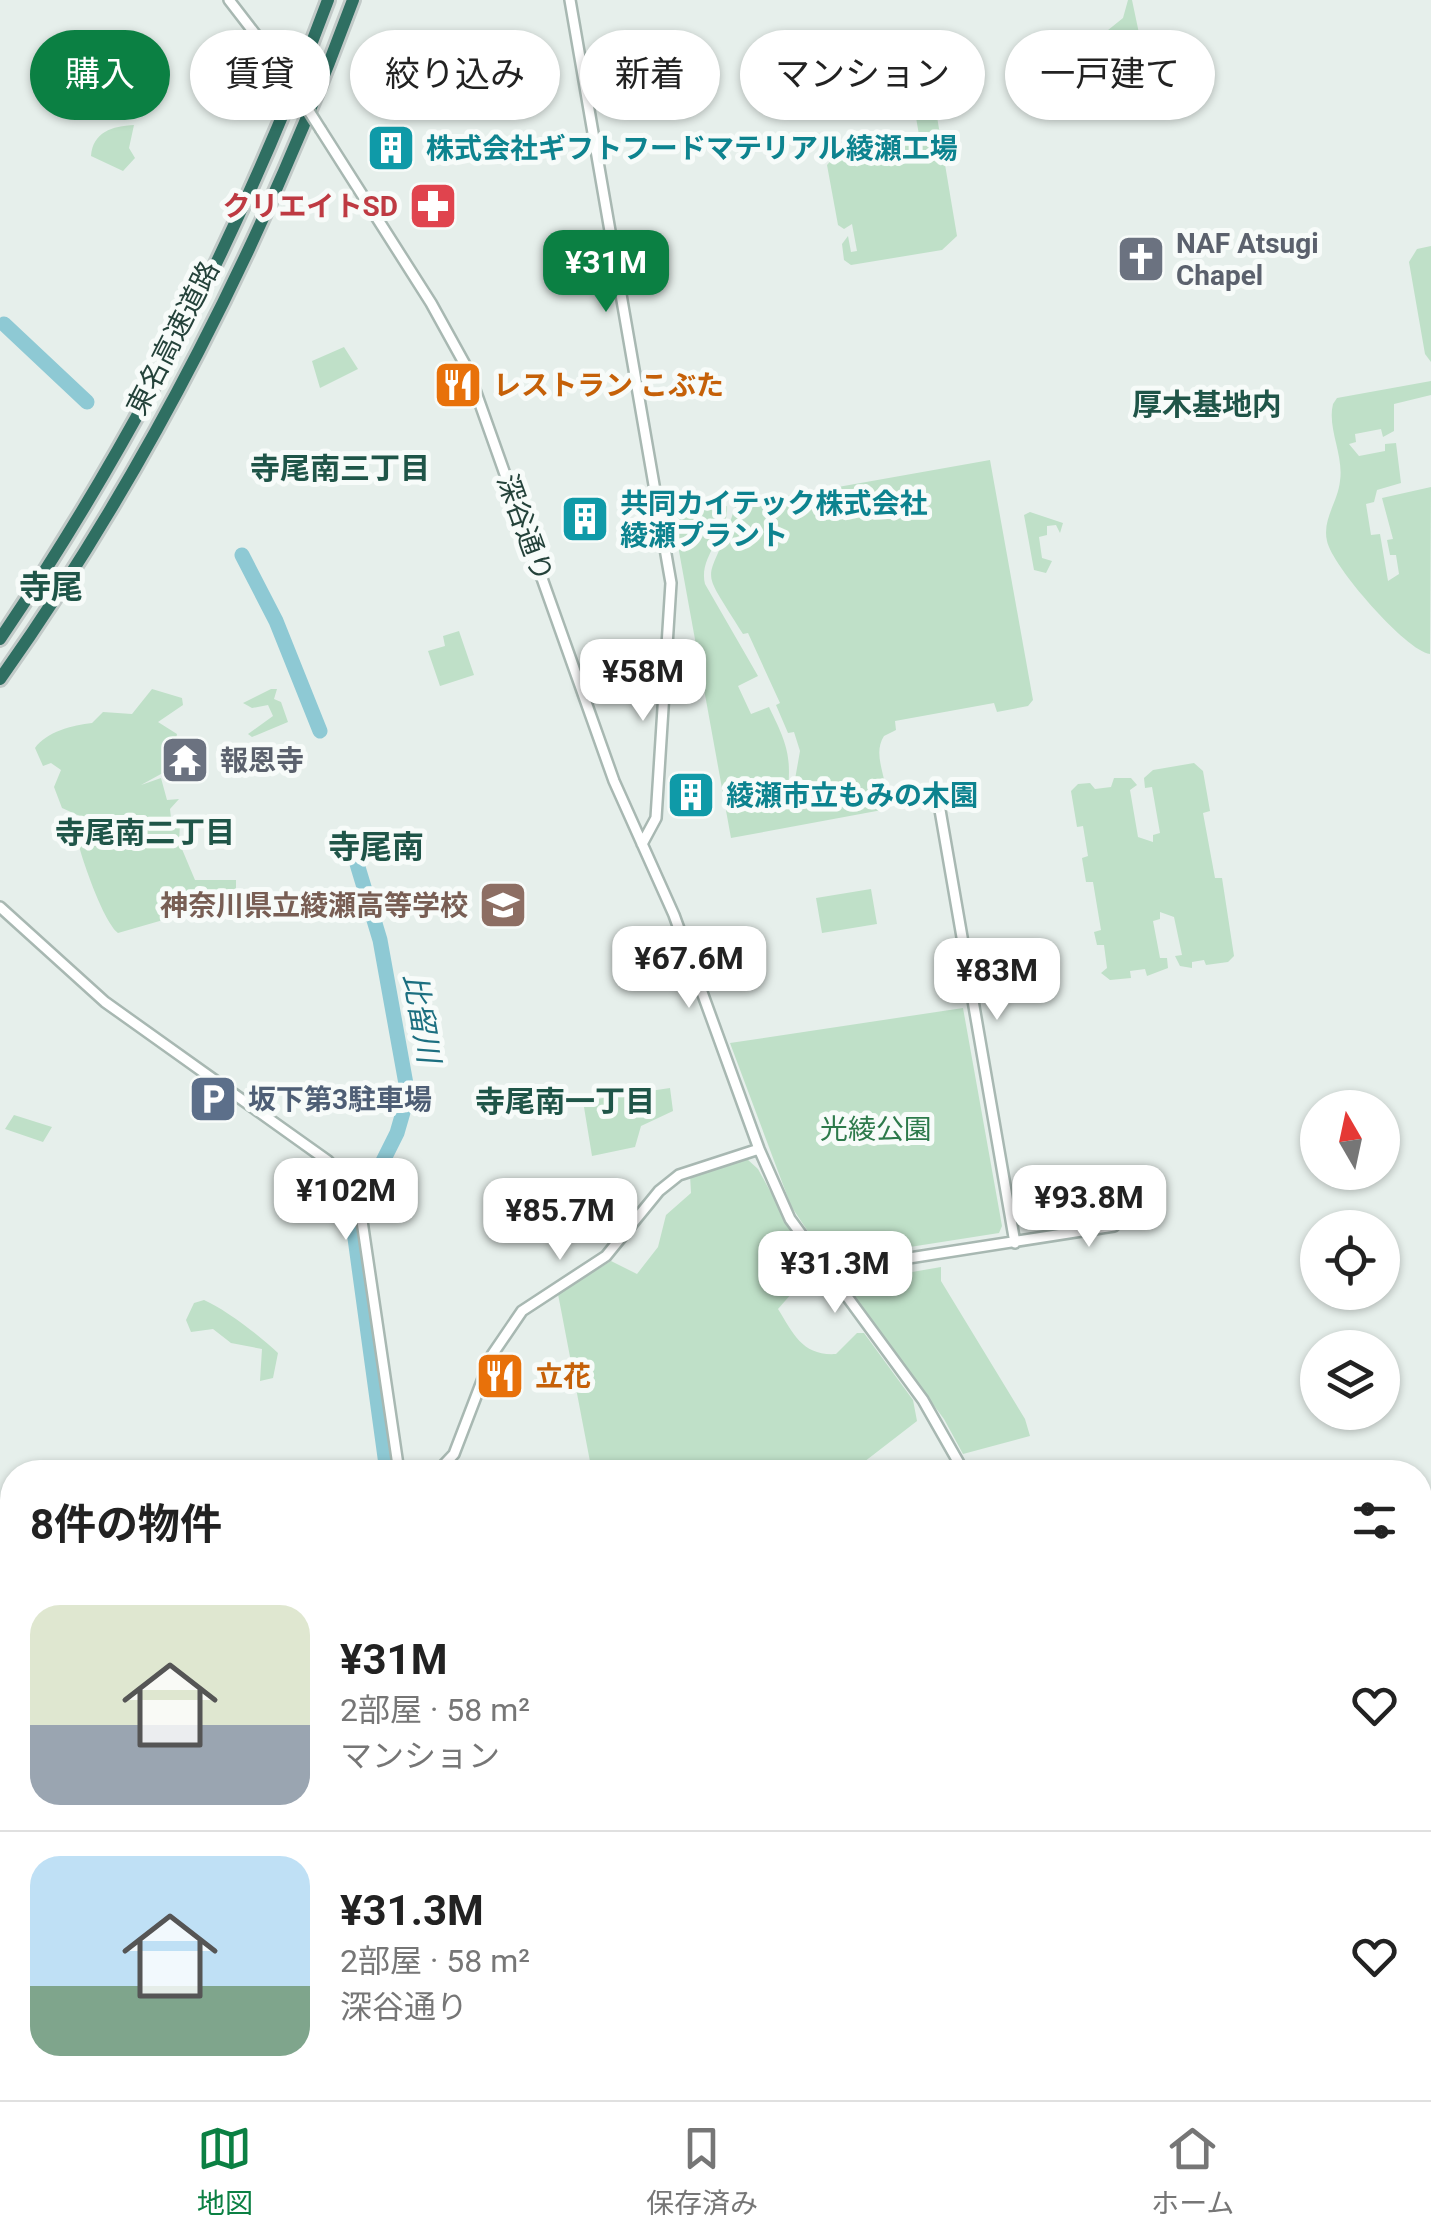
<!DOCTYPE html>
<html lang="ja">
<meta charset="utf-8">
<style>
:root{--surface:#fff;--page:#f6f6f6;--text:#222;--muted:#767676;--line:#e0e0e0;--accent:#0b8043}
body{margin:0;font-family:Roboto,"Noto Sans JP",sans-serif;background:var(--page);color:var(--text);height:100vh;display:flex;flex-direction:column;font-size:38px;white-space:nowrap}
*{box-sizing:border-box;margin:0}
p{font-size:32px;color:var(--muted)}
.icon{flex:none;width:55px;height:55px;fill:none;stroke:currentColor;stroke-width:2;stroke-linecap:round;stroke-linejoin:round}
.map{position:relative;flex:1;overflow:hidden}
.panel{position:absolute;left:0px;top:1460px;width:1432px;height:640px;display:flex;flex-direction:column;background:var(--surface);border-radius:40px 40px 0 0;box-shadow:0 2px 8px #0004}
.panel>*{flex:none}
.banner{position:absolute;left:30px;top:30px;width:1372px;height:90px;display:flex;gap:20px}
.needle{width:65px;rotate:351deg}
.controls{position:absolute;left:1300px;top:1090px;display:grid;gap:20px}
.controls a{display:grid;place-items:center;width:100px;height:100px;border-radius:50%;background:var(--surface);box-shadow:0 2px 8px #0004;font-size:50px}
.price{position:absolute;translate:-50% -85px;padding:0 22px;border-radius:20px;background:#fff;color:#222;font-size:32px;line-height:65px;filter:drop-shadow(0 2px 5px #0008)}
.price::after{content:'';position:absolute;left:50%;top:60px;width:30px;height:22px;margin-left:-15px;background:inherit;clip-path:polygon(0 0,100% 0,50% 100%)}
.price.selected{background:var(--accent);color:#fff}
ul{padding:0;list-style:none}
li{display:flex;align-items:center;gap:30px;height:250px;padding:0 30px}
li+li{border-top:2px solid var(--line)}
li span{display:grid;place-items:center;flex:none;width:280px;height:200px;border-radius:30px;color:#555}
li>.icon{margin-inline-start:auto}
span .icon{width:120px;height:120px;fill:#fffc;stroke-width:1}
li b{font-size:42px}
h2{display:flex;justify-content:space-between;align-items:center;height:120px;padding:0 30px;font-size:42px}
.chip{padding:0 35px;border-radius:45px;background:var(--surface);box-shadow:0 2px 8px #0004;font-size:35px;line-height:90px}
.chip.selected{background:var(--accent);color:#fff}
.tabs{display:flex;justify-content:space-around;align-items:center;height:140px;border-top:2px solid var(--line);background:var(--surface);font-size:28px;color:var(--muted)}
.tabs a{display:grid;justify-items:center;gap:5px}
.tabs .selected{color:var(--accent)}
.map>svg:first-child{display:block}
.green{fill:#bfe0c8}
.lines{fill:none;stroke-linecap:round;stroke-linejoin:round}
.river{stroke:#8ec9d4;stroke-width:15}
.minor-casing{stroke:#a8b8b2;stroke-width:14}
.major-casing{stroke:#c2cac8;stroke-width:16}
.highway-casing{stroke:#c2cac8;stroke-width:18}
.minor{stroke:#fff;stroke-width:9}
.major{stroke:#6aa596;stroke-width:11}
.highway{stroke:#2f6f62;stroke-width:12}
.minor-bridge-casing{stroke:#a8b8b2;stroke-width:14;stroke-linecap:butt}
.minor-bridge{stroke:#fff;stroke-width:9}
.labels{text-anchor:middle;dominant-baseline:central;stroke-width:10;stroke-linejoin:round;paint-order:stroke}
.culture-label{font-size:28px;font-weight:bold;fill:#0d838f;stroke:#f7fbf9;text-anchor:start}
.health-label{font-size:28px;font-weight:bold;fill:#be3a42;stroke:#f7fbf9;text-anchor:end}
.worship-label{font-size:28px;font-weight:bold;fill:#5b616d;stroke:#f7fbf9;text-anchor:start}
.street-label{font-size:28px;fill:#24423a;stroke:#f7fbf9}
.food-label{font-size:28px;font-weight:bold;fill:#c56008;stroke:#f7fbf9;text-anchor:start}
.education-label{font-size:28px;font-weight:bold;fill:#785e54;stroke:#f7fbf9;text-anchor:end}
.service-label{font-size:28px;font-weight:bold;fill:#4e5e75;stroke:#f7fbf9;text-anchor:start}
.park-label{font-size:28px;fill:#2d7a4b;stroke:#f7fbf9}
.neighbourhood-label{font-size:30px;font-weight:bold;fill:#1f5548;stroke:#f7fbf9}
.water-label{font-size:30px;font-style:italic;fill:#1c6f80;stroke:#f7fbf9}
.quarter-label{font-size:32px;font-weight:bold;fill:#1f5548;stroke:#f7fbf9}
</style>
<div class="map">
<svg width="1431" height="2100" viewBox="0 0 1431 2100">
<rect width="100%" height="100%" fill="#e6efeb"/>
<path class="green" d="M1128,0H1132L1144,57L1138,61L1136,53L1101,59L1097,39L1123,18Z
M919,72L930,75L957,236L942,250L851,265L844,260L842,244L848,236L851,252L857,251L852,224L844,229L838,225L827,165L836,155L920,141L910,82L903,80L905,74Z
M134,125L129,148L135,158L123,171L91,156C93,132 112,126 134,125Z
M1431,246V362L1425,354L1409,262L1417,249Z
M344,347L358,369L320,388L312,361Z
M1431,381V395L1394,404V431L1383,437L1381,429L1355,434L1356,442L1349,444L1359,456L1385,451V444L1396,443L1401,483L1377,490L1374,502L1366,504L1371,535L1380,534L1388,581L1399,574L1396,555H1390L1387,540L1393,539L1382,498L1431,487L1430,654C1406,651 1332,566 1327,541C1322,519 1338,502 1340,481C1344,455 1327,428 1333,404L1337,398Z
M990,460L1033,700L1028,706L997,712L994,703L895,721L896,730L884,736C869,759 896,788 882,810L731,838L671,507L683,513L727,506C729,535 698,556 705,584L758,676L738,686L751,714L769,707C788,746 792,756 787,800L808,793L814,803L841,798L838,782L794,785L800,751L794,732L788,733L776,705L780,703L748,633L743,634C695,557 709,591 734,510L736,505Z
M1030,512L1063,523L1060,533L1056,525L1047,526V535L1039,537L1042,558L1052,561L1046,573L1034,570L1024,515Z
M459,631L474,675L440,686L428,651L445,646L443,636Z
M152,689L182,698L183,705L158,722L177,734L170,769L141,785L161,778L167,800L179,799L170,809L171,818L180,824L179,842L195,880H236V899L118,933C102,920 78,849 74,826L82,817L62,808L54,787L61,770L51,763L43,766L35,748C46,732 73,725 92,723L103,712L132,714Z
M271,689H277L274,699L281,702L288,722L252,737L248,734L273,716L268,705L252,708L243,703Z
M1194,763L1203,771L1210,811L1203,813L1215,878H1222L1234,956L1228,962L1206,965L1204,960L1192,962V968L1180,966L1175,956L1182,955L1174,917L1160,912V919L1153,921L1160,958H1167L1168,968L1147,976L1145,969L1130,971L1131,978L1110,980L1101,973L1107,968L1104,945H1097L1094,932L1101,930L1093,882H1086L1082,858L1088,856L1083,826L1077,827L1071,791L1078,784L1090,783L1095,789L1111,787L1114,778H1131L1137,785L1130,790L1138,837L1153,842V835L1160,833L1152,787L1145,788L1144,778L1153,770Z
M871,889L877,924L822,933L816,898Z
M963,1008L1002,1226L999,1233L827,1260L791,1206L730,1043Z
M670,1088L673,1111L641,1126L635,1147L592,1156L583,1101Z
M14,1115L52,1127L43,1142L5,1129Z
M747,1159L758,1169L813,1269L778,1309C794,1335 803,1356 836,1354L857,1333H864L913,1400L917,1421L851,1472H592L558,1294L611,1261L637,1274L658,1247L666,1215L691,1193L690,1175Z
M941,1267V1281L1025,1419L1030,1436L963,1454L944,1419L843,1284Z
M204,1300C225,1309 260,1336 278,1353L273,1378L260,1381L262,1349L231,1343L213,1329L191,1332L186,1320L194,1303Z
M0,1965L12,1978V2056L2,2100Z"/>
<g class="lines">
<path class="river" d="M4,324L87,402
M242,555L276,621L320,731
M351,844L380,940L408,1095L397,1133L365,1197
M354,1231L387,1472
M605,2088L608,2100"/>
<g class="minor-casing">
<path id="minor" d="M229,0L283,70
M570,0L671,583L656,818L642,844
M321,130L431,303L468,370L614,781L674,915L759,1149L790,1219L923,1400L964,1472
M940,810L1015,1243
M0,907L105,1002L328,1161L346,1180L361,1214L399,1472
M826,1271L1114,1226
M437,1472L454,1454L492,1355L522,1311L606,1256L659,1191L679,1175L759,1149
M1420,1669L1431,1674
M0,1754L12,1751
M1420,1984L1431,1976
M616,2088L619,2100
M1179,2088L1181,2100
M296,2100L316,2088
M1270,2100L1287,2088"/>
</g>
<g class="major-casing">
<path id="major" d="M0,1688L12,1699
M0,1700L12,1712
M348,2088L356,2100
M359,2088L366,2100"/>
</g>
<g class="highway-casing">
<path id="highway" d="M0,639C134,441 245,224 328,0
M0,679C147,472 265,238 353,0"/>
</g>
<use href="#minor" class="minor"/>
<use href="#major" class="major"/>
<use href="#highway" class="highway"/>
<g class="minor-bridge-casing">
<path id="minor-bridge" d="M283,70L321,130"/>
</g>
<use href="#minor-bridge" class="minor-bridge"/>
</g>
<defs>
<g id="building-square" transform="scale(2.5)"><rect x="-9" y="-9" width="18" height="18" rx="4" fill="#0f9aa8" stroke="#f7fbf9"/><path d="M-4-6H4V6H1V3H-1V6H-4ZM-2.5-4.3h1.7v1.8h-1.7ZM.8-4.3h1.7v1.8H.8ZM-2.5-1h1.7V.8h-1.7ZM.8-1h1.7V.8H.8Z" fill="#fff"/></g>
<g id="pharmacy-square" transform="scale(2.5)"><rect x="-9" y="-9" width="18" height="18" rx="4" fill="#e0444e" stroke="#f7fbf9"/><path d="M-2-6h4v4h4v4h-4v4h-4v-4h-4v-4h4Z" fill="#fff"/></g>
<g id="church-square" transform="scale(2.5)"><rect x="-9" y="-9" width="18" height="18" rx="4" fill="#6b7280" stroke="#f7fbf9"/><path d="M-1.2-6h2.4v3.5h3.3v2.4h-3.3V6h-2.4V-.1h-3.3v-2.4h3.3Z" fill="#fff"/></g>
<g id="restaurant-square" transform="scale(2.5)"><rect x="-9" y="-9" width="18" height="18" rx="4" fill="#e8710a" stroke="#f7fbf9"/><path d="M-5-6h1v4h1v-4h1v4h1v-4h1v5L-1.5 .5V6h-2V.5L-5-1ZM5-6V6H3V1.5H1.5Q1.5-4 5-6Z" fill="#fff"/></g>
<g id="temple-square" transform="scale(2.5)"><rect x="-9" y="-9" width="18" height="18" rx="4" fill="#6b7280" stroke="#f7fbf9"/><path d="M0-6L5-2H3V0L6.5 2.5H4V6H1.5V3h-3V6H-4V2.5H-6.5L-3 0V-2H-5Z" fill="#fff"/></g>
<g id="school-square" transform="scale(2.5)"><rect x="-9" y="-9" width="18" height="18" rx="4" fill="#8d6e63" stroke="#f7fbf9"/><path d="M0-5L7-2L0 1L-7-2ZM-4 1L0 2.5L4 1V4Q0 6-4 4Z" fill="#fff"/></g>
<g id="parking-square" transform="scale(2.5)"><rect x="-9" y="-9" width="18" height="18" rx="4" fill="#5c6f8a" stroke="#f7fbf9"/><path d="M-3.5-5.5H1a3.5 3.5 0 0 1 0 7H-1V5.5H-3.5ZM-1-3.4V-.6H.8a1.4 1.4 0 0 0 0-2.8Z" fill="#fff"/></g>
</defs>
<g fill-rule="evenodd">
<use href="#building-square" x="391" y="148"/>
<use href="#pharmacy-square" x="433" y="206"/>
<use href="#church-square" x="1141" y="259"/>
<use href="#restaurant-square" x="458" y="385"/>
<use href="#building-square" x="585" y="519"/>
<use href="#temple-square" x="185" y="760"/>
<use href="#building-square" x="691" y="795"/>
<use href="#school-square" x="503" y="905"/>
<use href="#parking-square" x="213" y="1099"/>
<use href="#restaurant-square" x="500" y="1376"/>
</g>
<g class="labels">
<g class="culture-label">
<text x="426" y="148">株式会社ギフトフードマテリアル綾瀬工場</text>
<text x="620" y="503">共同カイテック株式会社<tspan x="620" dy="32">綾瀬プラント</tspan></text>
<text x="726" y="795">綾瀬市立もみの木園</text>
</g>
<g class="health-label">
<text x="398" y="206">クリエイトSD</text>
</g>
<g class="worship-label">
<text x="1176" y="243">NAF Atsugi<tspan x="1176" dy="32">Chapel</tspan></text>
<text x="220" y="760">報恩寺</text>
</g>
<g class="street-label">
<text transform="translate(173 338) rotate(-63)">東名高速道路</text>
<text transform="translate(525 528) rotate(70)">深谷通り</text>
</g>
<g class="food-label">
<text x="493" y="385">レストラン こぶた</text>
<text x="535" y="1376">立花</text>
</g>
<g class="education-label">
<text x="468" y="905">神奈川県立綾瀬高等学校</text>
</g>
<g class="service-label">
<text x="248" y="1099">坂下第3駐車場</text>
</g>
<g class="park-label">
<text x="876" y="1129">光綾公園</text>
</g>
<g class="neighbourhood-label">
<text x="1207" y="404">厚木基地内</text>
<text x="340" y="468">寺尾南三丁目</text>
<text x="145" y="832">寺尾南二丁目</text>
<text x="565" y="1101">寺尾南一丁目</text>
</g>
<g class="water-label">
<text transform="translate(422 1018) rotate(80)">比留川</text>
</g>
<g class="quarter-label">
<text x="51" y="587">寺尾</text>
<text x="376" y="847">寺尾南</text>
</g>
</g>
</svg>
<div class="controls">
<a><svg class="needle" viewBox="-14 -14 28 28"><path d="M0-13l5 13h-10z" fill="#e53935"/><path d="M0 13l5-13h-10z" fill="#767676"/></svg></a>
<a><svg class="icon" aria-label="locate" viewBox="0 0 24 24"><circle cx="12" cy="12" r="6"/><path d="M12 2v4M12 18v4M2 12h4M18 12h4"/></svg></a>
<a><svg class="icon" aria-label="layers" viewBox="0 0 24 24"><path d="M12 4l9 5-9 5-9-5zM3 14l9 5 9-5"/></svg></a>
</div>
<b class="price selected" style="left:606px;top:315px">¥31M</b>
<b class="price" style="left:643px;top:724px">¥58M</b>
<b class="price" style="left:689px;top:1011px">¥67.6M</b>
<b class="price" style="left:997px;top:1023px">¥83M</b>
<b class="price" style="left:346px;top:1243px">¥102M</b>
<b class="price" style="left:1089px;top:1250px">¥93.8M</b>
<b class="price" style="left:560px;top:1263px">¥85.7M</b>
<b class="price" style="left:835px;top:1316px">¥31.3M</b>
<div class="banner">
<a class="chip selected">購入</a>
<a class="chip">賃貸</a>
<a class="chip">絞り込み</a>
<a class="chip">新着</a>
<a class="chip">マンション</a>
<a class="chip">一戸建て</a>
</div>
<section class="panel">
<h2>8件の物件<svg class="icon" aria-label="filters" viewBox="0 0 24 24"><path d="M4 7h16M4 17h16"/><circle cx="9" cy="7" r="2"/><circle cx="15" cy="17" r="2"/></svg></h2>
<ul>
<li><span style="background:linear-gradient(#dfe7d0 60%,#9aa5b1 0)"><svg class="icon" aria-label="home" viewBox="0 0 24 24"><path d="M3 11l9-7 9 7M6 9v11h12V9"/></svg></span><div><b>¥31M</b><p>2部屋 · 58 m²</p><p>マンション</p></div><svg class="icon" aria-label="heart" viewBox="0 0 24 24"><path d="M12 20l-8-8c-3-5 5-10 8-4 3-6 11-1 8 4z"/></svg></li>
<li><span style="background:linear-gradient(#bfe0f5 65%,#7fa58c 0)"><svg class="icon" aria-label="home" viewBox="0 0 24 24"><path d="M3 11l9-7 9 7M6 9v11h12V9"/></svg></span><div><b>¥31.3M</b><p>2部屋 · 58 m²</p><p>深谷通り</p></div><svg class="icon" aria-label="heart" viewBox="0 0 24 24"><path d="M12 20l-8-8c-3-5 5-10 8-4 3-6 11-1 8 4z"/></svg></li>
</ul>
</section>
</div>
<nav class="tabs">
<a class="selected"><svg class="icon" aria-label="map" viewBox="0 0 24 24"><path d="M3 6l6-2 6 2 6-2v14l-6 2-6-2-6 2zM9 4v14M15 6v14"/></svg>地図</a>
<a><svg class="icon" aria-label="saved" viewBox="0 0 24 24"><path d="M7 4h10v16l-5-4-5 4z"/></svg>保存済み</a>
<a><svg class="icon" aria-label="home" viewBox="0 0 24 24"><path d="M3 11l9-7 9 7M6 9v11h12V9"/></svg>ホーム</a>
</nav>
